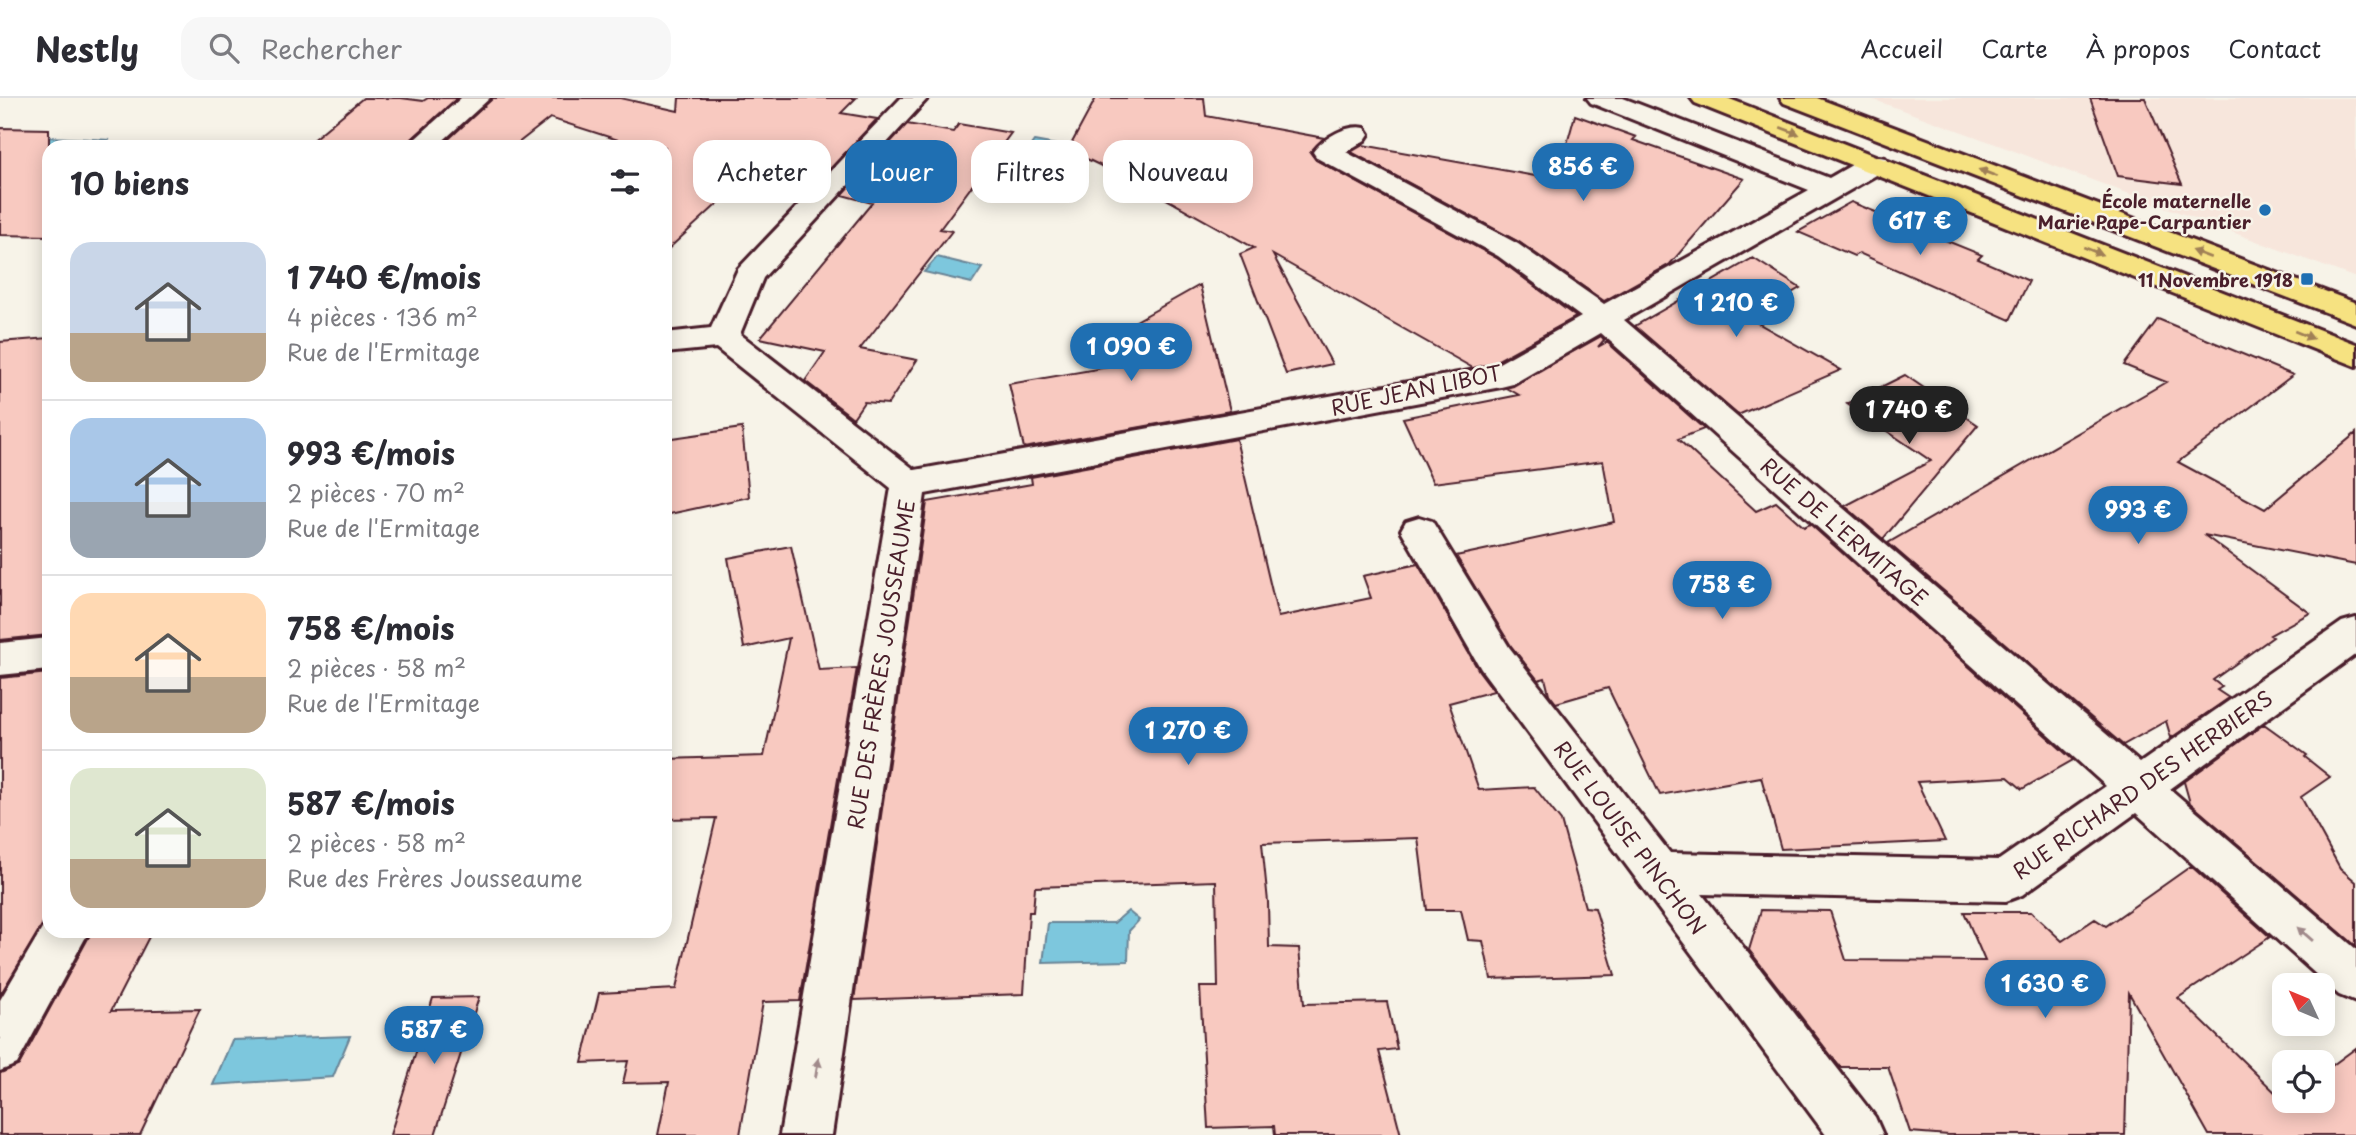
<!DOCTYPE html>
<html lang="fr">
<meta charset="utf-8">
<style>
:root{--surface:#fff;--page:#f7f7f7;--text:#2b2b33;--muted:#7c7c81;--line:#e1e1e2;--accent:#1f6fb2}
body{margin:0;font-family:"Playpen Sans",sans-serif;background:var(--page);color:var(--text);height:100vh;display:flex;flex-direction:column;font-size:26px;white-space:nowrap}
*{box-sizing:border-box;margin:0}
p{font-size:23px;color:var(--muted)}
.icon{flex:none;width:38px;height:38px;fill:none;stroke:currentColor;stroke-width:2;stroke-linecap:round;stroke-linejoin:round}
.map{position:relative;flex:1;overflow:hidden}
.details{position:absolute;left:42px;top:42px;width:630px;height:798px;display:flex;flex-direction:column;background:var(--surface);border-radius:21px;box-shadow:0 4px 18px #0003}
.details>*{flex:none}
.banner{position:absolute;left:693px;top:42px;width:665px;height:63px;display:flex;gap:14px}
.needle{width:46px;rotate:314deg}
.buttons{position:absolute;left:2272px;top:875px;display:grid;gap:14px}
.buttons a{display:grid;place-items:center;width:63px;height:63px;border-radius:14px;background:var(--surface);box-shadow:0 4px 18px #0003;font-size:35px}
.price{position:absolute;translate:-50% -60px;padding:0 16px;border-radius:24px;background:var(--accent);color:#fff;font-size:23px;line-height:46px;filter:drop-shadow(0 2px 4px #0008)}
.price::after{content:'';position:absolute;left:50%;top:42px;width:21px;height:16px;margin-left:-10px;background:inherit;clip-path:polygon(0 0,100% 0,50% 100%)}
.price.selected{background:#222;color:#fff}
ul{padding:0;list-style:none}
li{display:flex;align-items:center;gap:21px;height:175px;padding:0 28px}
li+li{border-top:2px solid var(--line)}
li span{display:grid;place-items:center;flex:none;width:196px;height:140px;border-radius:21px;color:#555}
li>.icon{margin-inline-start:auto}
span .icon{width:84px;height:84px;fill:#fffc;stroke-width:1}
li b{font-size:30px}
h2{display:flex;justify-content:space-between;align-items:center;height:84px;padding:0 28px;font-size:30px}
.tag{padding:0 24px;border-radius:21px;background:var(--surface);box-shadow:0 4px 18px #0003;font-size:24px;line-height:63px}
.tag.selected{background:var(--accent);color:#fff}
header{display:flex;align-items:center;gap:42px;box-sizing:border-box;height:98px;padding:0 35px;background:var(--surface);border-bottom:2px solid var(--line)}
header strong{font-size:33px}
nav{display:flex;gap:38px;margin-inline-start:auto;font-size:24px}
.search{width:490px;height:63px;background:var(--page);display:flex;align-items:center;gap:18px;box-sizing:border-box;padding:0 24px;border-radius:21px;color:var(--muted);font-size:26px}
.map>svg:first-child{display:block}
.built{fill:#f7e6dc}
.water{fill:#7dc7dd;stroke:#698496;stroke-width:2}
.building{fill:#f8c9c0;stroke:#4a1f2b;stroke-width:2}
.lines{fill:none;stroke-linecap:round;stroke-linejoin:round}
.street-casing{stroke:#4a1f2b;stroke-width:6}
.primary-casing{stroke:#4a1f2b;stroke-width:6}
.street{fill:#f7f3e8;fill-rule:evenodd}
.primary{fill:#f6e281;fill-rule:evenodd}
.oneway{fill:#a08056}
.oneway2{fill:#a0898a}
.poi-dot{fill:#1f6fb2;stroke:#f7f3e8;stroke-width:2.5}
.labels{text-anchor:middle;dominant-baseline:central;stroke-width:5;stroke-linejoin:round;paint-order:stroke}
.far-poi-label{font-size:18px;font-weight:bold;fill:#4a1f2b;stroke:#f7f3e8;text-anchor:end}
.street-label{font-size:21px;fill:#4a1f2b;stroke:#f7f3e8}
</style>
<header>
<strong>Nestly</strong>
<div class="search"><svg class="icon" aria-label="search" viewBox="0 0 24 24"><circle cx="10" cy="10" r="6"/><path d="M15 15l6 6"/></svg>Rechercher</div>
<nav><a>Accueil</a><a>Carte</a><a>À propos</a><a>Contact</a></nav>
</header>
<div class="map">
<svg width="2356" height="1037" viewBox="0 0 2356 1037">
<rect width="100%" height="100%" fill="#f7f3e8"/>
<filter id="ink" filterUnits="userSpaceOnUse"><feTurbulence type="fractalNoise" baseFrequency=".0143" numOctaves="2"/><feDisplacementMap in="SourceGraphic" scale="14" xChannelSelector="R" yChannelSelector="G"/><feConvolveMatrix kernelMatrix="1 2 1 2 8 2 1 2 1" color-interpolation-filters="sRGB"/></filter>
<g filter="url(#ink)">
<path class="built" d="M1869,0H2356V180L1990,44Z"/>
<path class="water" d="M48,39L108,42L100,49H49Z
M1034,43L1056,47L1039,73L1015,69Z
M937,159L982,170L972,185L924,174Z
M1128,813L1139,822L1129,833L1128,863L1043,865L1048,825H1114Z
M350,938L333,979L213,987L232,942Z"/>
<path class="building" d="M363,0H401L423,3L428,0H457L403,49H304Z
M493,0H620L678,13L679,0H856L841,15L877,21L812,90L751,75L665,154V49H640L550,20L513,49H440Z
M1096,0H1204L1206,18L1324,40L1310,54L1316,62L1497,160L1576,219L1491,266L1473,270L1273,157L1332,266L1286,276L1240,156L1254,150L1141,87L1068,52Z
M2090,0H2145L2182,86L2118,78Z
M1575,17L1636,39L1633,42L1744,81L1670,166L1604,203L1519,144L1351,54L1363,47L1557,82Z
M907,26L953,34L959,26L1011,35L940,131L952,133L860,251L917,262L888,306L864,304L853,320L805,283L825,254L760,240L872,105L842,97Z
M0,30L49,31V138L0,137Z
M1851,104L1982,157L1978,161L2029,183L2010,222L1859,155L1854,158L1798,134Z
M1753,160L1800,190L1749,220L1841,272L1738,317L1635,228Z
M1200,187L1230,313L1024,350L1009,286L1167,259L1122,231Z
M2158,221L2293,277L2178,364L2265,411L2356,335V467L2204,437L2310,515L2270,537L2273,539L2213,582L2222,589L2217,592L2229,600L2171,640L2166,623L2123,647L1888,445L2166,284L2124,267Z
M1601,238L1604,242L1598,249L1607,244L1704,331L1678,341L1756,413L1776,404L1804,429L1810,426L2073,662L2022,691L2008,679L1917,684L1945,743L1781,751L1761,679L1660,697L1608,590L1556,605L1549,596L1545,580L1538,582L1511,548L1456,458L1614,424L1603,363L1433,385L1403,320L1519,297L1507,290Z
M49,240V537L0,542V244Z
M1905,277L1978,327L1883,441L1845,408L1931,363L1847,306Z
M742,330L749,399L665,417V341Z
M1236,341L1278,519L1371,500L1363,478L1418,466L1479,573L1494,593L1449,605L1479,692L1534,689L1561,723L1585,809L1595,810L1615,877L1491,881L1483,843L1468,842L1461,812H1427L1418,740L1262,745L1268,804L1269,849L1299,850L1304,906L1387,904L1397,951L1379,953L1401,1037H1275L1274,1028L1208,1030L1200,889H1218L1216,783L1035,789L1033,814H1029L1024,896L854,902L927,404L1032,386L1031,379Z
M791,448L819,572L857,570L800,903L763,904L740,1037H658L669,984L623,985L628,963L582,965L599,895L676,891L716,720L665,721V661L764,658L789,540L744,550L728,460Z
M49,575V817L0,897V580Z
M2264,626L2307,657L2305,659L2330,679L2301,699L2340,770L2356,784V848L2190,705L2184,684Z
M2191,768L2270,839L2178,900L2284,1003H2322V975L2356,950V1037H2209L2129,895L2125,1037H1949L1910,1034L1888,969H1840L1749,852L1761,812L1830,813L1846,862L1985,863L1964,814H2031L2062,843L2095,821L2106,828Z
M92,833H152L111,913L200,911L140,1037H0V975L19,967Z
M479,899L435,1037H390L433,900Z"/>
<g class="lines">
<g class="street-casing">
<path id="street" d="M461,0H490L436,49H406Z
M901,0H928L763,180L740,236L915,372L1492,269L1581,219L1498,158L1317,60L1313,54C1324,39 1348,26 1365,30L1369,36L1365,42L1346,54L1518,146L1604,206L1809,92L1591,5L1587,0H1623L1829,80C1847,71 1865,55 1885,60L1889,66L1885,72L1624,222L2140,665L2342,524L2356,520V556L2170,691L2356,851V904L2339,897L2136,715L2022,797L2006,803L1702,796L1875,1019L1883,1037H1826L1481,571L1401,432L1406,423L1419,419L1432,423L1509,549L1670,755L1999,762L2106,688L1601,235L1513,286L1501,289L925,396L832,1037H780L891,390L716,250L665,255V235L711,230L738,171Z
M49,540V572L0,577V545Z
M49,819V833H89L17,966L0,973V902Z"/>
</g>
<g class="primary-casing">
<path id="primary" d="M1691,0H1727L2356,246V268L1695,5Z
M1780,0H1817L2356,205V226L1784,5Z"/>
</g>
<use href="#street" class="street"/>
<use href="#primary" class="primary"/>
</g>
<defs><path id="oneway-solid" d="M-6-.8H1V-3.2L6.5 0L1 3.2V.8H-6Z" transform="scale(1.75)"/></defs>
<g class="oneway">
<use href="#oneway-solid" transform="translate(1790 33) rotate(21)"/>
<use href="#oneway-solid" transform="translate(1988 75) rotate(-159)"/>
<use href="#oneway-solid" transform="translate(2093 153) rotate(22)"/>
<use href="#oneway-solid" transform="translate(2201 156) rotate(-159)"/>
<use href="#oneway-solid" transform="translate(2304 237) rotate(22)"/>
</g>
<g class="oneway2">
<use href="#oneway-solid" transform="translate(2305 836) rotate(-139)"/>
<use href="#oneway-solid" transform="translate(817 970) rotate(-81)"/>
</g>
</g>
<g class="poi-dot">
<circle cx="2265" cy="112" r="7"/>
<rect x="2300" y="174" width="14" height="14" rx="3.5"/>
</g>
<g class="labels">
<g class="far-poi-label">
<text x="2251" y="102">École maternelle<tspan x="2251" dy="21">Marie Pape-Carpantier</tspan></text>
<text x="2293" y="181">11 Novembre 1918</text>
</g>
<g class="street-label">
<text transform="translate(1416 291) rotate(-12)">RUE JEAN LIBOT</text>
<text transform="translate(1845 433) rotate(41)">RUE DE L'ERMITAGE</text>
<text transform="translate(880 566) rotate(-81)">RUE DES FRÈRES JOUSSEAUME</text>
<text transform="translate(2142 686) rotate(-35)">RUE RICHARD DES HERBIERS</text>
<text transform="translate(1631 739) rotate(53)">RUE LOUISE PINCHON</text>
</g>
</g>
</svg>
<div class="buttons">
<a><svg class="needle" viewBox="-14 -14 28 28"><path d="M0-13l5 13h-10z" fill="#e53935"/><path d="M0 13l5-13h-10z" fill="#7c7c81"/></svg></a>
<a><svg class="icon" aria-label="locate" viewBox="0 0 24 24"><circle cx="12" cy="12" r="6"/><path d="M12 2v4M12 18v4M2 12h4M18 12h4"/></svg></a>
</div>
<b class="price" style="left:1583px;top:105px">856 €</b>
<b class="price" style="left:1920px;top:159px">617 €</b>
<b class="price" style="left:1736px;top:241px">1 210 €</b>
<b class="price" style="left:1131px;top:285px">1 090 €</b>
<b class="price selected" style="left:1909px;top:348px">1 740 €</b>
<b class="price" style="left:2138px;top:448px">993 €</b>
<b class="price" style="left:1722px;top:523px">758 €</b>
<b class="price" style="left:1188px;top:669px">1 270 €</b>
<b class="price" style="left:2045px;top:922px">1 630 €</b>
<b class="price" style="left:434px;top:968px">587 €</b>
<div class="banner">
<a class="tag">Acheter</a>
<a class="tag selected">Louer</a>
<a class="tag">Filtres</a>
<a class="tag">Nouveau</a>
</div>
<section class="details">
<h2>10 biens<svg class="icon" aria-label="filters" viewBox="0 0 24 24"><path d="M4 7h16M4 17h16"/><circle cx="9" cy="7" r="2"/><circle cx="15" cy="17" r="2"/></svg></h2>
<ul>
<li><span style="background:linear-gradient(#c9d6e8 65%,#b9a48a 0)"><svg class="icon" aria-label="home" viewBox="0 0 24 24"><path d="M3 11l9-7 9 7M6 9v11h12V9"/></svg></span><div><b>1 740 €/mois</b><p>4 pièces · 136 m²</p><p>Rue de l'Ermitage</p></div></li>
<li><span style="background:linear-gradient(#a9c7e8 60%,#9aa5b1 0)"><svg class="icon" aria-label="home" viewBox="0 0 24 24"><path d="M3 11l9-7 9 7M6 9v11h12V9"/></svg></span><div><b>993 €/mois</b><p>2 pièces · 70 m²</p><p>Rue de l'Ermitage</p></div></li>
<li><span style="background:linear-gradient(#ffd9b3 60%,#b9a48a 0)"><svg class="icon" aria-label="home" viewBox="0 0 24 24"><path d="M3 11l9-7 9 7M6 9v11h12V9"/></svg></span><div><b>758 €/mois</b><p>2 pièces · 58 m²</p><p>Rue de l'Ermitage</p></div></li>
<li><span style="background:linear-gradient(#dfe7d0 65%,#b9a48a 0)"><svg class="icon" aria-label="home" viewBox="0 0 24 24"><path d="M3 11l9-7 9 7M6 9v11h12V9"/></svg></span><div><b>587 €/mois</b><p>2 pièces · 58 m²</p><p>Rue des Frères Jousseaume</p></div></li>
</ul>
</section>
</div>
